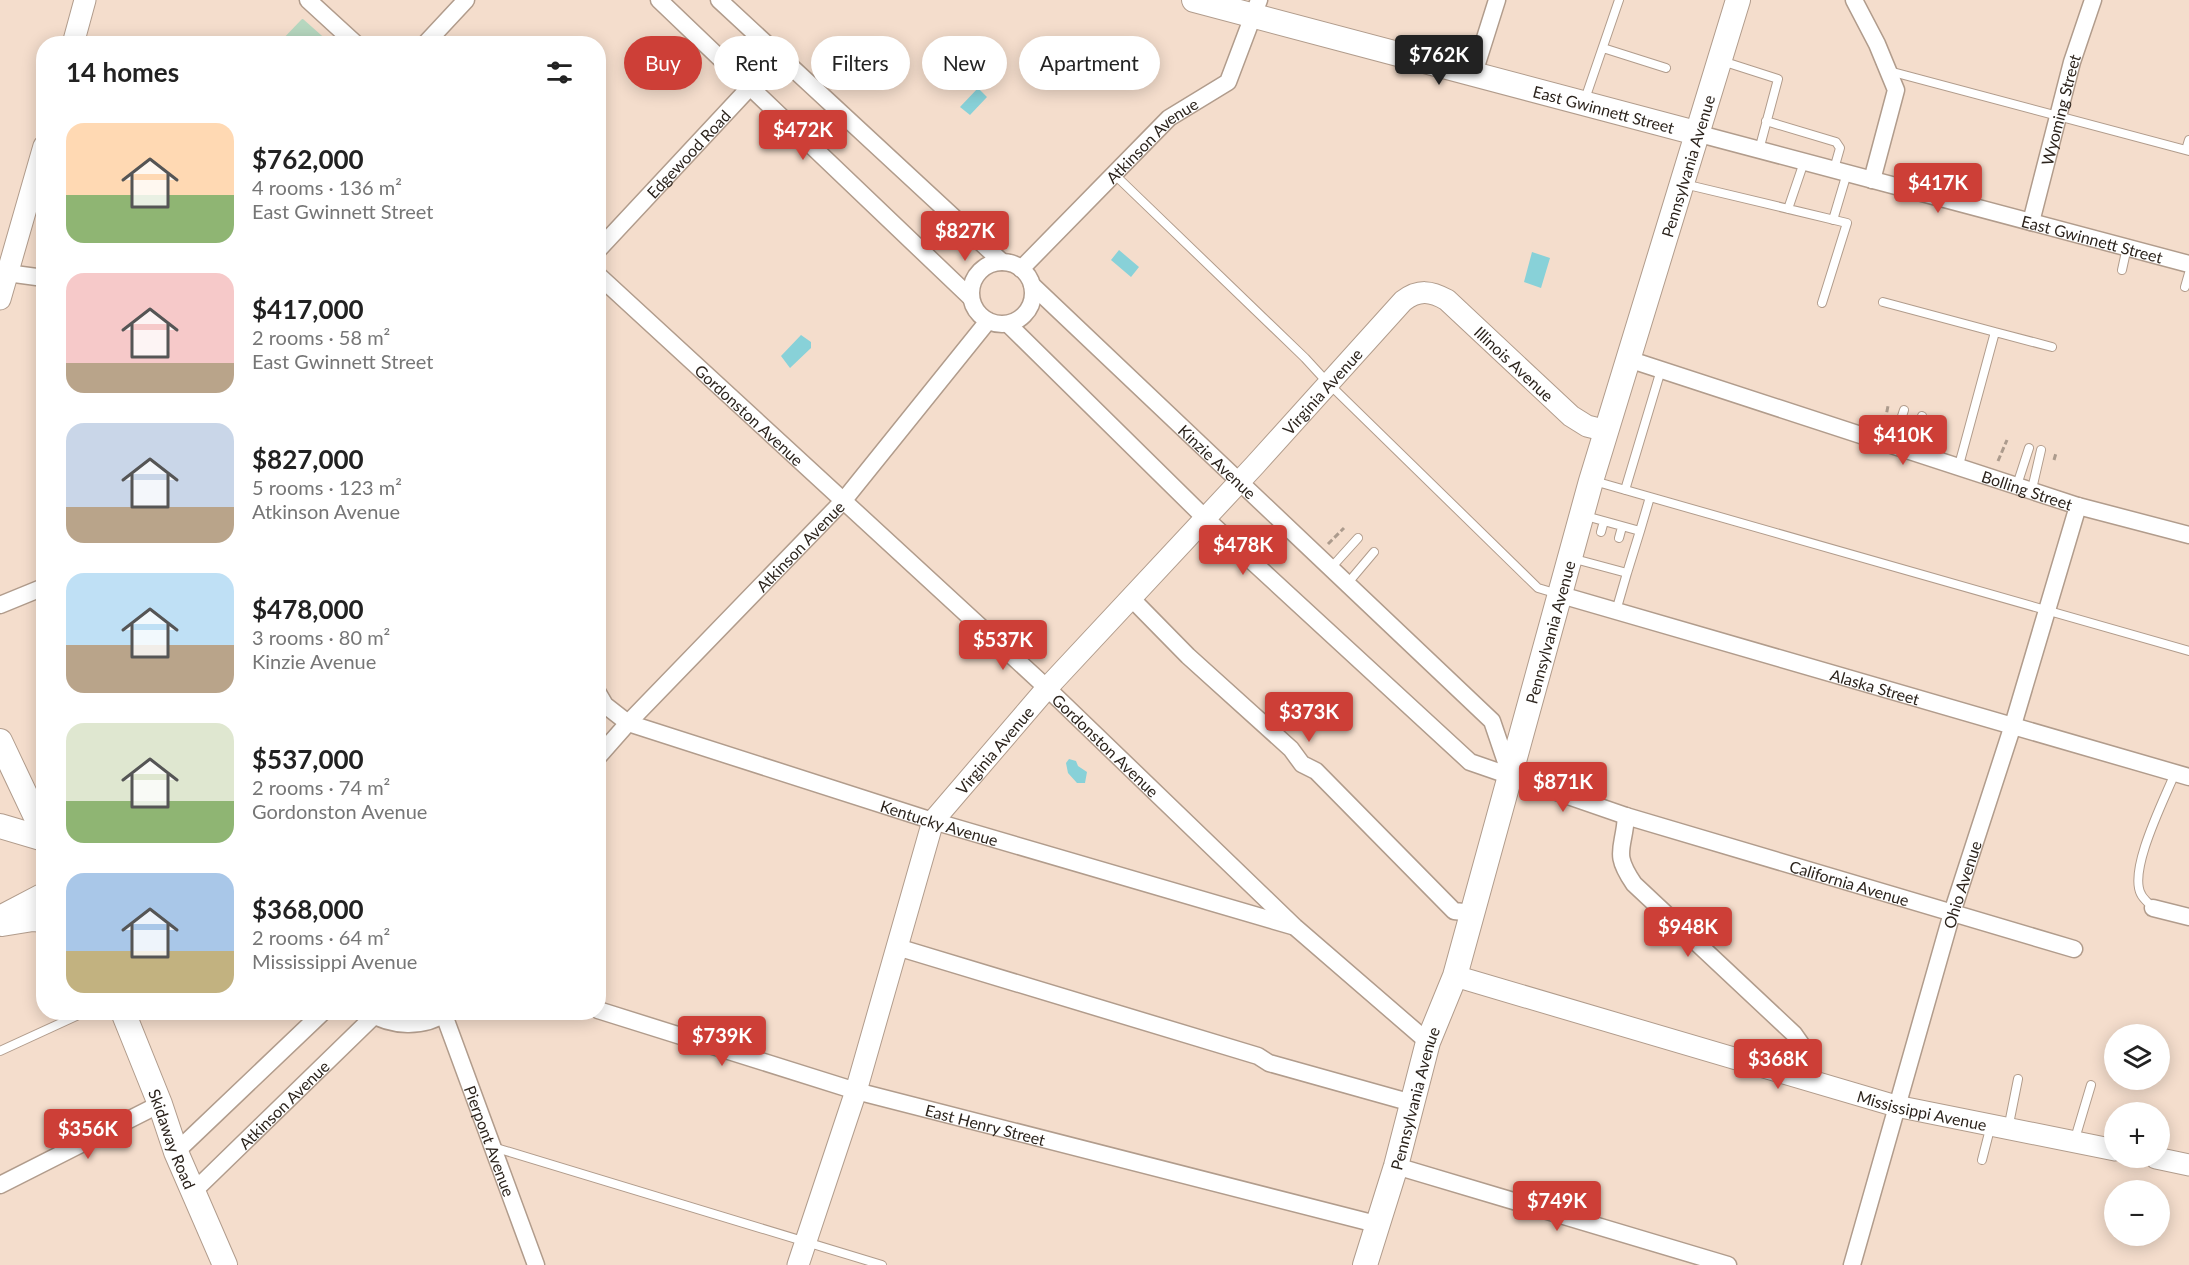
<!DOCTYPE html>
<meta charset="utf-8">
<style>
:root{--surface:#fff;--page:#f6f6f6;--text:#222;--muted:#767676;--accent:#cd3f37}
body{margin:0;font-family:Lato,sans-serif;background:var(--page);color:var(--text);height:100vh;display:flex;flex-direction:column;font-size:22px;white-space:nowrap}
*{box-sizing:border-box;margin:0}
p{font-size:20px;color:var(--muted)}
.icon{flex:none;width:33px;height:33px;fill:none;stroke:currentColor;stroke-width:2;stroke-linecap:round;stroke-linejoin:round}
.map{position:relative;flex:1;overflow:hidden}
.panel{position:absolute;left:36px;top:36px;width:570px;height:984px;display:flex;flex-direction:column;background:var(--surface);border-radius:24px;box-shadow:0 3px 15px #0003}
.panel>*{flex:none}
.banner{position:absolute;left:624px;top:36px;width:570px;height:54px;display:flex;gap:12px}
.buttons{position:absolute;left:2104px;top:1024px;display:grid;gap:12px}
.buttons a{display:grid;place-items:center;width:66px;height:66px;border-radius:50%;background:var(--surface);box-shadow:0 3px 15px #0003;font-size:30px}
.price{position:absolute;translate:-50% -51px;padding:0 14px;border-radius:6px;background:var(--accent);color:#fff;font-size:20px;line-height:39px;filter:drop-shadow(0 2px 3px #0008)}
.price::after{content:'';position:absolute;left:50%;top:36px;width:18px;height:14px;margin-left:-9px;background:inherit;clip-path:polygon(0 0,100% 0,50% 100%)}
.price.active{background:#222;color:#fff}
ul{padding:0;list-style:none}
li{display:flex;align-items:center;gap:18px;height:150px;padding:0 30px}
li span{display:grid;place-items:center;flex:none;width:168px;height:120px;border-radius:18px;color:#555}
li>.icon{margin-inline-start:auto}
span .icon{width:72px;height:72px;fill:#fffc;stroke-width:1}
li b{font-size:26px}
h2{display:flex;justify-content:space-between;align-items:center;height:72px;padding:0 30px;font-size:26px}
.tag{padding:0 21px;border-radius:27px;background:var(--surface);box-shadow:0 3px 15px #0003;font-size:21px;line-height:54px}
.tag.active{background:var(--accent);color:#fff}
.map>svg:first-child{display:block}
.green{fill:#b6d7bf}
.water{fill:#88d1d8}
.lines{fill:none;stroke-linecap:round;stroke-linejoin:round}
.service-casing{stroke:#b19c8c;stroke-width:10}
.minor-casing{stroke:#b19c8c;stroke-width:19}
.tertiary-casing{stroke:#b19c8c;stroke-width:23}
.secondary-casing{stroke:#b19c8c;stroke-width:26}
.path{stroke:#ac9b8d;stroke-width:3;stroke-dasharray:6 3;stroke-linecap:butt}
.service{stroke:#fff;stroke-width:8}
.minor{stroke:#fff;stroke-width:16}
.tertiary{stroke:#fff;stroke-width:21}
.secondary{stroke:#fff;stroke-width:24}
.labels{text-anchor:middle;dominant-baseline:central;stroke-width:6;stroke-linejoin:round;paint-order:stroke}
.street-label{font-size:16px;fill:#2c241d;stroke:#feecde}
</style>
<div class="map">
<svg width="2189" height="1265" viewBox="0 0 2189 1265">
<rect width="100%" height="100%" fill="#f4ddcc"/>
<path class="green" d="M302,19H303L330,43H279Z"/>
<path class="water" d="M978,88L987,97L970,115L960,107Z
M1119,250L1139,267L1131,277L1111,260Z
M1532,252L1550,258L1541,288L1524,282Z
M801,335L811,342V348L790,368L781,356Z
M1069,759L1076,761L1078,766L1087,772L1085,783H1077L1068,773L1066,763Z"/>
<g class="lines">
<g class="service-casing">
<path id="service" d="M1603,48L1666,68
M1722,61L1778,79L1759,150
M1889,71L2189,151
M1584,102L1619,0
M1766,121L1836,142L1840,148L1834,169
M2186,150L2189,140
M1114,174L1305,358L1328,383L1538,588L1558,594
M1684,184L1847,223L1822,303
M1788,209L1804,162
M1833,220L1847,173
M2122,270L2127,247
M2185,287L2189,273
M1883,302L1995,332
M1893,444L1904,410
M1912,450L1922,416
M1959,465L1995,332L2052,347
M1594,481L2189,651
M2017,485L2029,448
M2032,489L2041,450
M1625,490L1661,370
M1582,515L1640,531L1650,497
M1601,532L1604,521
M1619,538L1622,527
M1571,558L1627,573L1616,611
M1330,569L1358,538
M1627,573L1640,531
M1347,584L1374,552
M2153,908C2150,904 2143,899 2141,894C2128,870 2165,798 2175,773
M0,1051L85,1012
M2008,1129L2018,1079
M2074,1142L2091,1085
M493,1147L882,1265
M1982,1160L1991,1125"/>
</g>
<g class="minor-casing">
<g id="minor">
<path d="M308,0L356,44"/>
<path d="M659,0L970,297"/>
<path d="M719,0L1002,262"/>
<path d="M1854,0L1877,44L1896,90L1872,180"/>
<path d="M425,44L466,0"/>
<path d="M1474,73L1497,0"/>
<path id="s1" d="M1696,133L2189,264"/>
<path id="s2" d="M2031,222L2072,62L2093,0"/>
<path id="s3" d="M598,250L778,57"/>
<circle cx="1002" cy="293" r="31"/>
<path id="s4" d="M1021,269L1169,118L1228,82L1259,0"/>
<path d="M7,273L44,278"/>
<path id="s5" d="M598,275L1047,688L1295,927L1428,1042"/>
<path id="s6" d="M1032,285L1492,721L1510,774"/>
<path id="s7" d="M1008,324L1205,518L1470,762L1626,816L2074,949"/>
<path id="s8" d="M1628,359L2078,506L2189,535"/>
<path id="s9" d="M1561,595L2189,777"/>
<path d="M1131,598L1188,656L1291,749L1302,764L1316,771L1454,911L1473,913"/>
<path d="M0,605L44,587"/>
<path id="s10" d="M598,693L605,705L628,723L933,821L1292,926"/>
<path id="s11" d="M598,757L628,723L844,500L988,321"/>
<path d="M1626,816C1624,850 1612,852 1634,884L1794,1034L1808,1054V1075L1812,1080"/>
<path d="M2153,908L2189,917"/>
<path d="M897,947L1258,1056L1269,1063L1412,1103"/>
<path id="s12" d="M598,1010L856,1091L1376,1224"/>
<path d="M367,1012C392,1027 423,1029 448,1012"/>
<path id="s13" d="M444,1015L536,1265"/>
<path d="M176,1152L323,1012"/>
<path d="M1396,1166L1728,1265"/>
<path d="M0,1185L160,1104"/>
<path id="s14" d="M193,1192L374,1016"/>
<path id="s15" d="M1852,1265L1952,913L2013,725L2078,506"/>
</g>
</g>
<g class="tertiary-casing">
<g id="tertiary">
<path d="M73,44L85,0"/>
<path d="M0,299L44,146"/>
<path id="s16" d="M1455,976L1896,1106L2115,1150"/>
<path d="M2156,1158L2189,1165"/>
<path id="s17" d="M798,1265L856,1091L933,821L1047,688L1255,465L1403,301C1419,289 1431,291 1447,300L1571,416L1587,426L1607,431"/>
</g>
</g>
<g class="secondary-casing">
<g id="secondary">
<path id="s18" d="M1194,0L1696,133"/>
<path d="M0,741L44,834"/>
<path d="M0,826L44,839"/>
<path d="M0,918L44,895"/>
<path d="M2,924L33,919L44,920"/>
<path id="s19" d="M123,1012L160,1104L176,1152L225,1265"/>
<path id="s20" d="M1365,1265L1396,1166L1428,1042L1455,976L1591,481L1738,0"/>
</g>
</g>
<path class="path" d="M1885,421L1888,406
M2054,460L2056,453
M1998,461L2007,440
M1328,544L1344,528"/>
<use href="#service" class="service"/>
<use href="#minor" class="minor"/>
<use href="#tertiary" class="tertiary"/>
<use href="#secondary" class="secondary"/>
</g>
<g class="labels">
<g class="street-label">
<text stroke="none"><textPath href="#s18" startOffset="424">East Gwinnett Street</textPath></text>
<text stroke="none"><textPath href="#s2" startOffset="116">Wyoming Street</textPath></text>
<text stroke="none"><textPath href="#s4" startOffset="184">Atkinson Avenue</textPath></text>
<text stroke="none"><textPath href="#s3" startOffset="132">Edgewood Road</textPath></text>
<text stroke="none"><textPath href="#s20" startOffset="1146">Pennsylvania Avenue</textPath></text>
<text stroke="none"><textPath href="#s1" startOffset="410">East Gwinnett Street</textPath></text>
<text stroke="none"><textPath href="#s17" startOffset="1305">Illinois Avenue</textPath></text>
<text stroke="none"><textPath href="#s17" startOffset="1044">Virginia Avenue</textPath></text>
<text stroke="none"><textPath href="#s5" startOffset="206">Gordonston Avenue</textPath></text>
<text stroke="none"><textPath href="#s6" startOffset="256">Kinzie Avenue</textPath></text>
<text stroke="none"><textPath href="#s8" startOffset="420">Bolling Street</textPath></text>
<text stroke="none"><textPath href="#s11" startOffset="292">Atkinson Avenue</textPath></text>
<text stroke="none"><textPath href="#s20" startOffset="660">Pennsylvania Avenue</textPath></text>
<text stroke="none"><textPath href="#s9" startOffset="327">Alaska Street</textPath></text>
<text stroke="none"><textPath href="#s5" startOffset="692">Gordonston Avenue</textPath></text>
<text stroke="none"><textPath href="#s17" startOffset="558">Virginia Avenue</textPath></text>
<text stroke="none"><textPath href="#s10" startOffset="370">Kentucky Avenue</textPath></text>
<text stroke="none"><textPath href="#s7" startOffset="1035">California Avenue</textPath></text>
<text stroke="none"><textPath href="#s15" startOffset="396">Ohio Avenue</textPath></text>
<text stroke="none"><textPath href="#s20" startOffset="174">Pennsylvania Avenue</textPath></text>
<text stroke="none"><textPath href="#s14" startOffset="126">Atkinson Avenue</textPath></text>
<text stroke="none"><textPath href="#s16" startOffset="486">Mississippi Avenue</textPath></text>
<text stroke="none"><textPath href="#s12" startOffset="404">East Henry Street</textPath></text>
<text stroke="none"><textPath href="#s19" startOffset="136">Skidaway Road</textPath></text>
<text stroke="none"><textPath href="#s13" startOffset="134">Pierpont Avenue</textPath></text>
</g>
</g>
</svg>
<div class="buttons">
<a><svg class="icon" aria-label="layers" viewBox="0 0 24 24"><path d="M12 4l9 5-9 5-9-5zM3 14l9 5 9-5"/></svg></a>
<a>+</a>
<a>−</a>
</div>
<b class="price active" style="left:1439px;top:86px">$762K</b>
<b class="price" style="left:803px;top:161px">$472K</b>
<b class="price" style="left:1938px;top:214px">$417K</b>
<b class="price" style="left:965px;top:262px">$827K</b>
<b class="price" style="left:1903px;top:466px">$410K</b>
<b class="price" style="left:1243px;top:576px">$478K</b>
<b class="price" style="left:1003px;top:671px">$537K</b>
<b class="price" style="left:1309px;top:743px">$373K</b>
<b class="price" style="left:1563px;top:813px">$871K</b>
<b class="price" style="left:1688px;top:958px">$948K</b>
<b class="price" style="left:722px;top:1067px">$739K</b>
<b class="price" style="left:1778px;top:1090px">$368K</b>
<b class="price" style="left:88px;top:1160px">$356K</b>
<b class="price" style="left:1557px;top:1232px">$749K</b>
<div class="banner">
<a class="tag active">Buy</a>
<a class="tag">Rent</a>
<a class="tag">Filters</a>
<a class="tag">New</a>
<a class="tag">Apartment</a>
</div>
<section class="panel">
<h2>14 homes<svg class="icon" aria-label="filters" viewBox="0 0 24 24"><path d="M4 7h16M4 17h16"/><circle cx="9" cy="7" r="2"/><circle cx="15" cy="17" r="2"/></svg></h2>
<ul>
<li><span style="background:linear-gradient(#ffd9b3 60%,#8fb573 0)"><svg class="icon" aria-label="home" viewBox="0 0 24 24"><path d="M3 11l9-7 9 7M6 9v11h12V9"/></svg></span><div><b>$762,000</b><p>4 rooms · 136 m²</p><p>East Gwinnett Street</p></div></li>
<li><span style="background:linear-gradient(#f6c9c9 75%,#b9a48a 0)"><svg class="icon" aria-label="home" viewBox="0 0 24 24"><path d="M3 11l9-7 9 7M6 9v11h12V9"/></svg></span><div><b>$417,000</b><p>2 rooms · 58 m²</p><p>East Gwinnett Street</p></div></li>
<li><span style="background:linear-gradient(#c9d6e8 70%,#b9a48a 0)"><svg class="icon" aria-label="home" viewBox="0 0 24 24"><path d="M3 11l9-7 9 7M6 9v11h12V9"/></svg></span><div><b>$827,000</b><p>5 rooms · 123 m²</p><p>Atkinson Avenue</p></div></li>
<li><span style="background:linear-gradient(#bfe0f5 60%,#b9a48a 0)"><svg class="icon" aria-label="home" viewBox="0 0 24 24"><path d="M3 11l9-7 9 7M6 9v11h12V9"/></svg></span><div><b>$478,000</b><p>3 rooms · 80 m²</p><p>Kinzie Avenue</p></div></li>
<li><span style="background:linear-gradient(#dfe7d0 65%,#8fb573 0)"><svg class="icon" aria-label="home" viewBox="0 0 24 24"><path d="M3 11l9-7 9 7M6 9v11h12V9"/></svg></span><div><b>$537,000</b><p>2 rooms · 74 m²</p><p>Gordonston Avenue</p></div></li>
<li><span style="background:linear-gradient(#a9c7e8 65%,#c2b280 0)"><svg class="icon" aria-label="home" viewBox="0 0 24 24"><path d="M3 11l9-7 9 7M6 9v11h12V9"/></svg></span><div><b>$368,000</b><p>2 rooms · 64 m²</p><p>Mississippi Avenue</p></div></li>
</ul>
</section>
</div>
